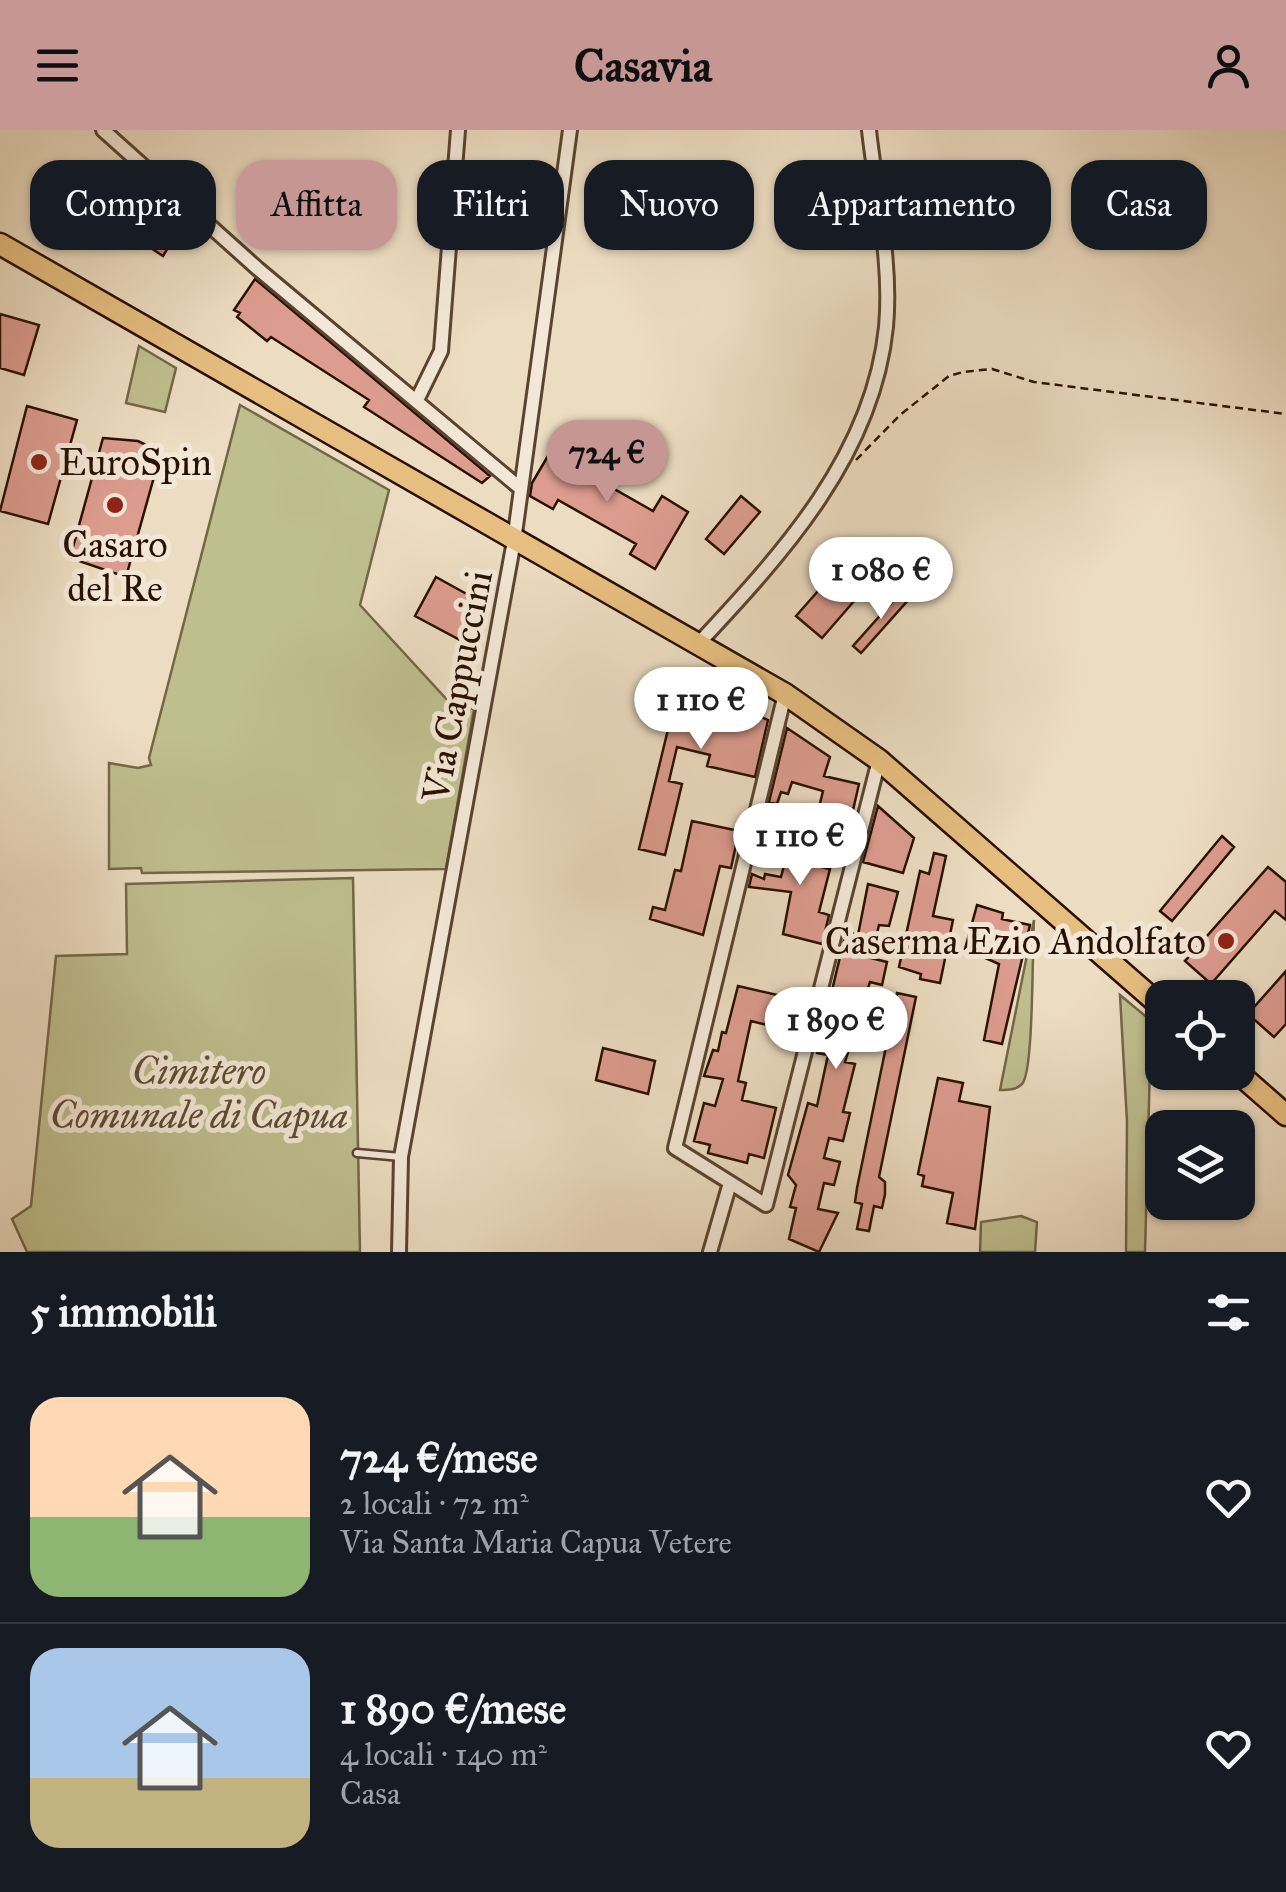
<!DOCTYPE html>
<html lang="it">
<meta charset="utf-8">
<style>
:root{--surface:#171b24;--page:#20242c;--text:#f1f3f6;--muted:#9ea1a6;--line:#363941;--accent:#c59692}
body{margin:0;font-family:"IM FELL Great Primer",serif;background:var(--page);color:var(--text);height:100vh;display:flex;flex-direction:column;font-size:38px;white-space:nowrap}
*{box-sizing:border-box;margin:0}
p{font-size:32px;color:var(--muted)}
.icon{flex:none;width:55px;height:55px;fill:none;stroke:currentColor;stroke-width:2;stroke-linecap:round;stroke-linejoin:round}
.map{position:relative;height:1122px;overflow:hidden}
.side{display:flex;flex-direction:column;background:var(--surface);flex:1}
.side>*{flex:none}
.top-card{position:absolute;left:30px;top:30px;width:1228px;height:90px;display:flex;gap:20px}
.controls{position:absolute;left:1145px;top:850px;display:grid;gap:20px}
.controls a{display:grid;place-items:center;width:110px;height:110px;border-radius:20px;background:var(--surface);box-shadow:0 2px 8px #0004;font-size:50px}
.price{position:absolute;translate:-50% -85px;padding:0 22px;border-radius:35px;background:#fff;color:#222;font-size:32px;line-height:65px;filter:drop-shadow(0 2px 5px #0008)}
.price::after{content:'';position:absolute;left:50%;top:60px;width:30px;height:22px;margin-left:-15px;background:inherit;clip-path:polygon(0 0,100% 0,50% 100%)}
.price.active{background:var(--accent);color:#111}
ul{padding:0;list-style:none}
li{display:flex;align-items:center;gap:30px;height:250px;padding:0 30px}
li+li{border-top:2px solid var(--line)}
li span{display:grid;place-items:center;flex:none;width:280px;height:200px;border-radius:30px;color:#555}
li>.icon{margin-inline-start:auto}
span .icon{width:120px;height:120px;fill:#fffc;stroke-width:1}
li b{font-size:42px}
h2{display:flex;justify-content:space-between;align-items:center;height:120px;padding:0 30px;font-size:42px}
.chip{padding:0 35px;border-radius:30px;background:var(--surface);box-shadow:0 2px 8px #0004;font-size:35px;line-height:90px}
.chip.active{background:var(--accent);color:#111}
header{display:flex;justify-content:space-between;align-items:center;height:130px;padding:0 30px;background:var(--accent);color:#111;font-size:45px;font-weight:700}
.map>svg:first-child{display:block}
.green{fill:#bfbe8e;stroke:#746747;stroke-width:2.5}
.building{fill:#dc9c8f;stroke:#291000;stroke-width:2.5}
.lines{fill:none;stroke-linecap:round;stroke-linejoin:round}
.service-casing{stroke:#5a4330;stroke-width:11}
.minor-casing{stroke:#5a4330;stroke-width:18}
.primary-casing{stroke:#291000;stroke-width:25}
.path{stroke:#291000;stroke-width:2.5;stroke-dasharray:8 5;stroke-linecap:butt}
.service{stroke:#f3e8d7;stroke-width:6}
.minor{stroke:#f3e8d7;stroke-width:12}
.primary{stroke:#e6be80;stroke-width:20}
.poi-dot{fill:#8f2418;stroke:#f3e8d7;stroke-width:4}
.labels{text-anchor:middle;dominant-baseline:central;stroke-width:10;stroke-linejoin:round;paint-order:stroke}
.poi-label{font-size:38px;fill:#291000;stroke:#f3e8d7;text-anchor:start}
.street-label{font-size:38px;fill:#291000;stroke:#f3e8d7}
.park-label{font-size:38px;font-style:italic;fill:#5e4d32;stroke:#f3e8d7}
</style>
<header><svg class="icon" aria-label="menu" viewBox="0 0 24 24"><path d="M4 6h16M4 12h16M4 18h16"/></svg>Casavia<svg class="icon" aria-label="person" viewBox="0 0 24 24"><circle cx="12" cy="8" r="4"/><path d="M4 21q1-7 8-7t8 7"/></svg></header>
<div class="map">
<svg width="1286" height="1122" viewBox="0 0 1286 1122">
<rect width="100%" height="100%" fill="#ecdcc1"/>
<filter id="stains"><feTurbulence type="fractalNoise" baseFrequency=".002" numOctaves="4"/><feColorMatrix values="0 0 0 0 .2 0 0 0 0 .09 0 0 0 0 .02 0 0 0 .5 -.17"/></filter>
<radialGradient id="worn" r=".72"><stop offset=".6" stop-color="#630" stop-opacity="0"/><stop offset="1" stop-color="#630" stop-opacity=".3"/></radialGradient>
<path class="green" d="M139,216L176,238L165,282L126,273Z
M240,275L389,360L360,475L451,574L474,579L446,739L142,743L141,738L109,739V633L138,638L151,635L149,628Z
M353,748L360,1122H27L12,1089L31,1076L56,826L127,824L126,754Z
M1034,790C1032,818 1034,942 1022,954C1016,960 1008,960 1000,960Z
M1120,865L1150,890L1151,897L1145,1122H1126L1127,992Z
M1021,1086L1037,1092L1035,1122H980L981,1092Z"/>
<path class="building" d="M112,55L183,93L163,126L96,82Z
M255,149L490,346L482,353L364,277L369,270L271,207L267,211L237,187L240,183L234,180Z
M0,184L39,195L24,245L0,238Z
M27,276L77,290L48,394L0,381Z
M103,308L138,311L161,322L126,447L70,428Z
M558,309L582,323L574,336L653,381L662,366L688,382L655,439L630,424L636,414L558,370L553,379L530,366L532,353Z
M741,366L760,382L724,424L706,409Z
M862,411L888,432L822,508L796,486Z
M436,447L481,472L460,510L415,486Z
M902,461L910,468L861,523L853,516Z
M680,550L768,590L755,647L707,636L710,625L677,617L669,651L682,654L665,725L639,719Z
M787,598L830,627L824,646L859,654L848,702L815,694L823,661L792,652L788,664L781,662L777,674L769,672Z
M878,676L914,708L903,743L863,732Z
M798,683L811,686L801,732L830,739L819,782L829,785L822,814L783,804L791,762L749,757L752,744L764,749L765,744L781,747Z
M692,691L739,701L731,738L720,736L703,805L650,789L653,777L665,780L675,740L681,741Z
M1222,706L1234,717L1172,791L1160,781Z
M934,723L946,726L933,786L953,790L940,853L920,849L921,844L899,837L920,741L929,744Z
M1268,737L1286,752V790L1275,781L1211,854L1185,831Z
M868,754L898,762L889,796L879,795L871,828L887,832L882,855L870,852L845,932L855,934L843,982L850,983L843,1011L829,1008L824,1028L840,1032L834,1055L824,1053L818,1079L838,1083L819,1122L789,1109L796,1078L790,1077L796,1055L788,1045L808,973L817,976L828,925L817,923L846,802L858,805Z
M977,775L1003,783L1002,789L1030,795L1002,914L984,910L999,834L965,819Z
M1286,841V894L1274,907L1248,884Z
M738,856L799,870L791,901L751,891L738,951L746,953L742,970L776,978L764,1028L749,1024L747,1033L708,1023L710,1015L694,1011L704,973L715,976L723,949L704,946L713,920L718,921L722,902L726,903Z
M897,863L916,867L879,1047L885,1052V1064L882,1078L874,1076L869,1101L857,1099L862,1074L855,1072L857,1058Z
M603,918L655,931L648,964L596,950Z
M938,948L963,953L959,971L990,977L975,1099L947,1093L953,1063L922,1056L924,1046L918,1044Z"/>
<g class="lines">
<g class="service-casing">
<path id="service" d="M357,1023L401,1027"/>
</g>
<g class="minor-casing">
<path id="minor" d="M103,0L258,139L520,358
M417,270L441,221L458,0
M699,513C783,423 873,325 886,197C892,133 876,64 869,0
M785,564L675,1018L766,1075L879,630
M399,1122L401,1027L514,411L570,0
M710,1122L730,1053"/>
</g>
<g class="primary-casing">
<path id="primary" d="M0,114L785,564L879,630L1162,877
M1237,942L1286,985"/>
</g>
<path class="path" d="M856,330L900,285L949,246L963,242L992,239L1034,252L1286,284"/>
<use href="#service" class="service"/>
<use href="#minor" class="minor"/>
<use href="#primary" class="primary"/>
</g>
<g class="poi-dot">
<circle cx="39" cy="332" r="10"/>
<circle cx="115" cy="375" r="10"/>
<circle cx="1226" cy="811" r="10"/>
</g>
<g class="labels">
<g class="poi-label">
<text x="59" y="332">EuroSpin</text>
<text x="115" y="414" text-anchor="middle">Casaro<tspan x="115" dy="44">del Re</tspan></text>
<text x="1206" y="811" text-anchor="end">Caserma Ezio Andolfato</text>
</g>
<g class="street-label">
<text transform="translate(457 556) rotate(-79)">Via Cappuccini</text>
</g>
<g class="park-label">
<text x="199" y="941">Cimitero<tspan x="199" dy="44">Comunale di Capua</tspan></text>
</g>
</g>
<rect width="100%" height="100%" filter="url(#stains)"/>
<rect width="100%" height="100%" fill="url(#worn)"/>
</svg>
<div class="controls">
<a><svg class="icon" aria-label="locate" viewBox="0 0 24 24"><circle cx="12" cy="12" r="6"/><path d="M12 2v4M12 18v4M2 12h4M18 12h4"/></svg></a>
<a><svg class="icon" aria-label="layers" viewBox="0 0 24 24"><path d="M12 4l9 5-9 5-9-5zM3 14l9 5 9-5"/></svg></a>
</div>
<b class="price active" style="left:607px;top:375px">724 €</b>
<b class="price" style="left:881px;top:492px">1 080 €</b>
<b class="price" style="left:701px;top:622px">1 110 €</b>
<b class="price" style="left:800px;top:758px">1 110 €</b>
<b class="price" style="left:836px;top:942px">1 890 €</b>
<div class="top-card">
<a class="chip">Compra</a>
<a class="chip active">Affitta</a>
<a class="chip">Filtri</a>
<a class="chip">Nuovo</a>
<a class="chip">Appartamento</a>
<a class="chip">Casa</a>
</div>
</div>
<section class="side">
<h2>5 immobili<svg class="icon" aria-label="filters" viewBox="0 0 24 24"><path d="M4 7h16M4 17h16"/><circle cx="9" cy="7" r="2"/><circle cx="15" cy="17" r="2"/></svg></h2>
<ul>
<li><span style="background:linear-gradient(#ffd9b3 60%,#8fb573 0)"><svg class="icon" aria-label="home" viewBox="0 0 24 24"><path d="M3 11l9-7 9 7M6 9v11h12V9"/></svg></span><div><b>724 €/mese</b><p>2 locali · 72 m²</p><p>Via Santa Maria Capua Vetere</p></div><svg class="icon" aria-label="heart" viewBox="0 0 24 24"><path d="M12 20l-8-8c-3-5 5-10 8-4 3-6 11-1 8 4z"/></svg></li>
<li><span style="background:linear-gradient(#a9c7e8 65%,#c2b280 0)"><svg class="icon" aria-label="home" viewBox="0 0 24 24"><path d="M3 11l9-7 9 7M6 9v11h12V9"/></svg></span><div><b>1 890 €/mese</b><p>4 locali · 140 m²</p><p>Casa</p></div><svg class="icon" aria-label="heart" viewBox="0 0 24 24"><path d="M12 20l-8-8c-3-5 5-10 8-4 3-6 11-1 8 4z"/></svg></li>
</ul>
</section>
